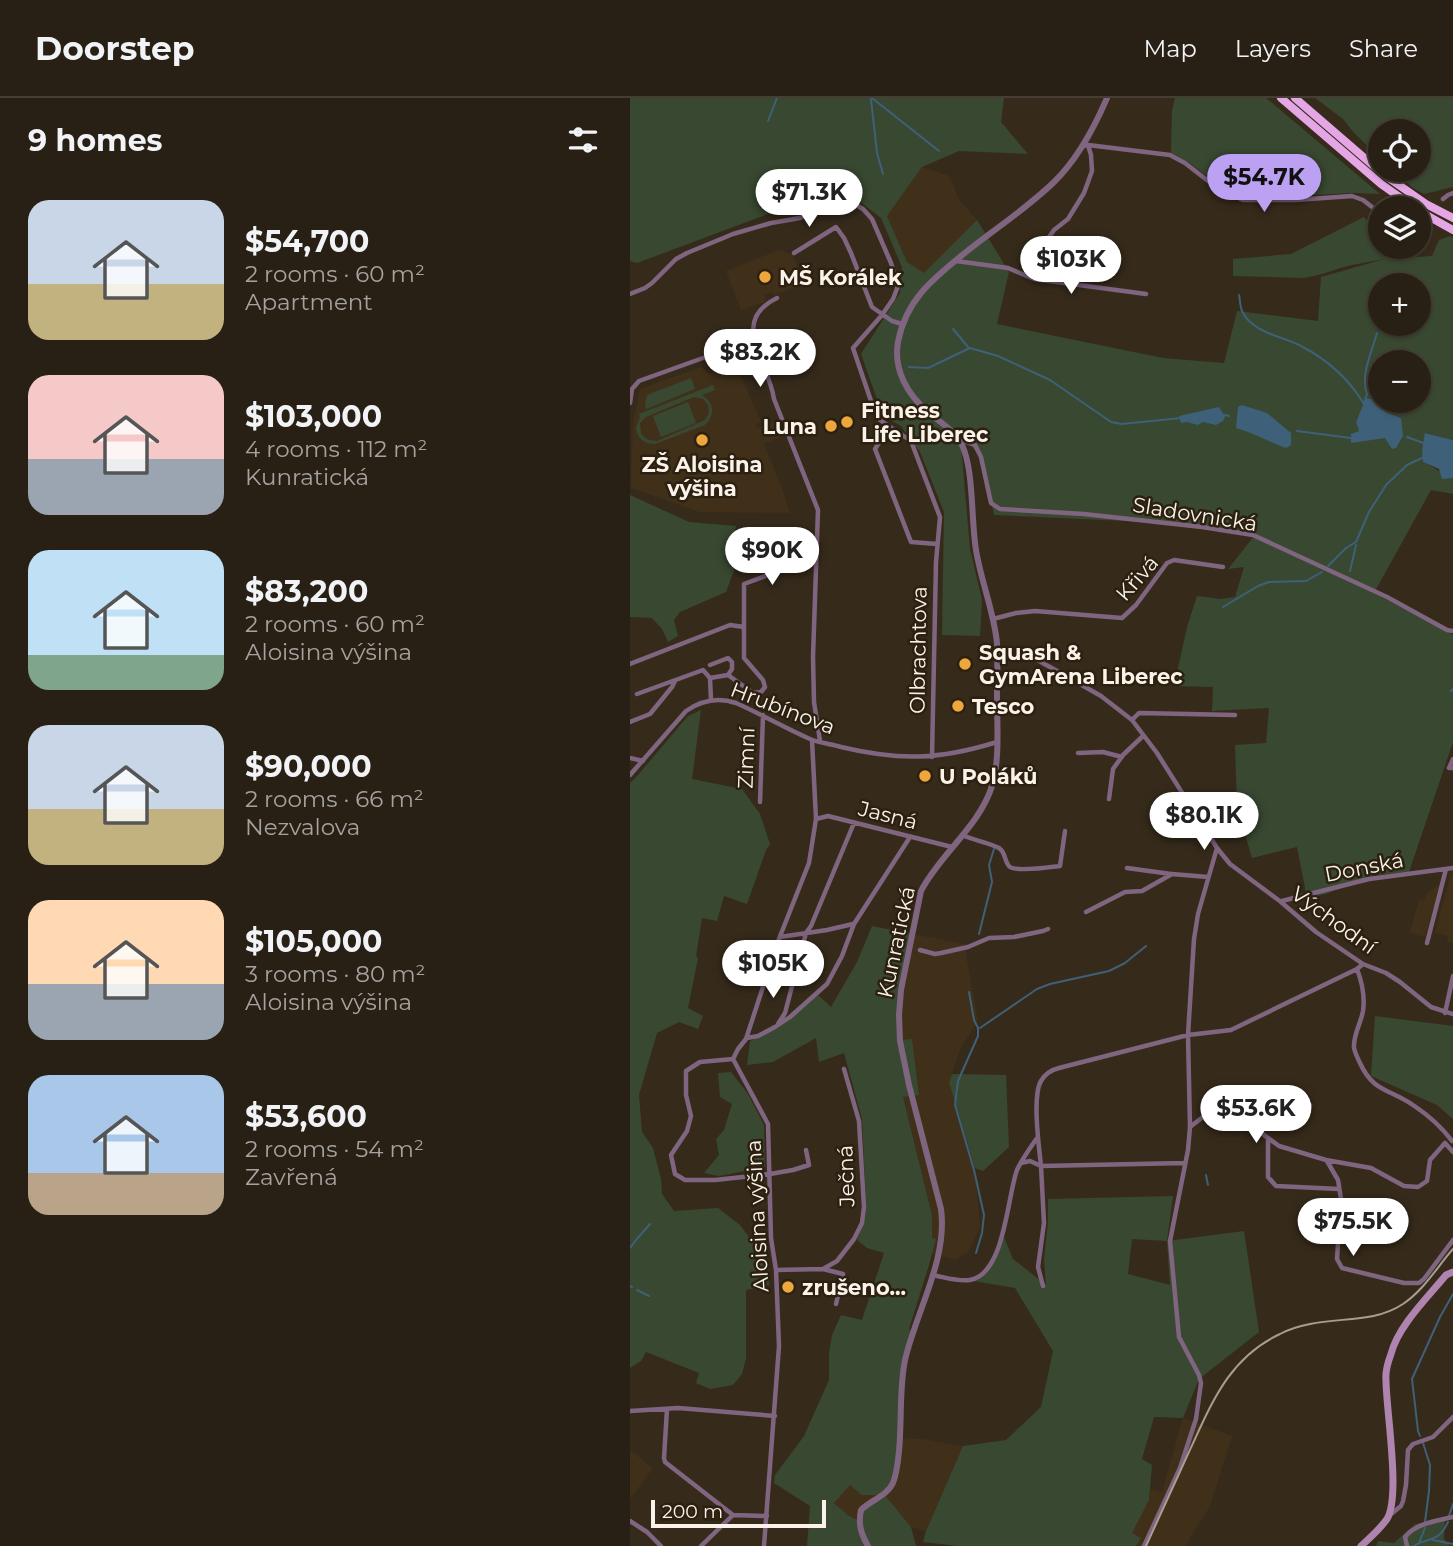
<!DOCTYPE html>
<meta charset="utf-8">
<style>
:root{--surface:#282014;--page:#342d22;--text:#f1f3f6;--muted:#a5a3a0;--line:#443e34;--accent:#bca0f2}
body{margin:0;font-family:Montserrat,sans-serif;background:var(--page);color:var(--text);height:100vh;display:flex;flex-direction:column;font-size:26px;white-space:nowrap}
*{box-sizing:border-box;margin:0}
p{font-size:23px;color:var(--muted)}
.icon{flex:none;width:38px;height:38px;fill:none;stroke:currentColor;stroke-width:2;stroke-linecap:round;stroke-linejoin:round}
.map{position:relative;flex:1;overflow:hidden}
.side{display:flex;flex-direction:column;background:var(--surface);width:630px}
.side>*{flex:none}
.controls{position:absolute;left:738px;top:21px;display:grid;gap:14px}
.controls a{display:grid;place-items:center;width:63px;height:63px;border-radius:50%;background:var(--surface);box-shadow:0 2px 5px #0004,0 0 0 2px var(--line);font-size:35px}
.scale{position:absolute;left:21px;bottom:18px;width:175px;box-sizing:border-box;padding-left:7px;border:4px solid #fbf3e9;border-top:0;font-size:19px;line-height:24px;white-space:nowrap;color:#fbf3e9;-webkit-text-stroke:5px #2c2111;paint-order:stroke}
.price{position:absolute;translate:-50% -60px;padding:0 16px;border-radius:24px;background:#fff;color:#222;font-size:23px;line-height:46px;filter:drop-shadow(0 2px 4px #0008)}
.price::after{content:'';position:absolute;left:50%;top:42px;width:21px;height:16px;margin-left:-10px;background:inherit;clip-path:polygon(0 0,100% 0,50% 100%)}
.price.active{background:var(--accent);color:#111}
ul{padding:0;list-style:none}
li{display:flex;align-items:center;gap:21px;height:175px;padding:0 28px}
li span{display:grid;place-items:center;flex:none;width:196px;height:140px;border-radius:21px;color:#555}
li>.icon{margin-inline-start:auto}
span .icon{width:84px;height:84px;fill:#fffc;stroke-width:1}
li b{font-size:30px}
h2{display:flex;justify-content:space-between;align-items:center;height:84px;padding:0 28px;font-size:30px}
header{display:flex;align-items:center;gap:42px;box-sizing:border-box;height:98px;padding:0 35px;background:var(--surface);border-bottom:2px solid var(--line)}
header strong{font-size:33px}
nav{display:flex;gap:38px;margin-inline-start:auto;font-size:24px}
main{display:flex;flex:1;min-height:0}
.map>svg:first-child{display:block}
.built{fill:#40301a}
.green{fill:#394831;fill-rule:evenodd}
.water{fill:#3e6079}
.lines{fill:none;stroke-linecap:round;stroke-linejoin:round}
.stream{stroke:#3e6079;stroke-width:2}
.minor{stroke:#806580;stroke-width:4.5}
.tertiary{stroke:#806580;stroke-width:6}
.secondary{stroke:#af84af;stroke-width:7}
.trunk{stroke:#e4a6e4;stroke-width:8}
.tram{stroke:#a79d91;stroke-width:2}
.poi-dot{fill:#eea73d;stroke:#2c2111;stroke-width:2.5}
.labels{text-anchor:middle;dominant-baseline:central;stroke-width:5;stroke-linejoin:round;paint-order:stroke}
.poi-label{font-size:21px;font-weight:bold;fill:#fbf3e9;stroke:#2c2111;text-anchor:start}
.street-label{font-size:21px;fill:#fbf3e9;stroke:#2c2111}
</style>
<header>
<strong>Doorstep</strong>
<nav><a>Map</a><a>Layers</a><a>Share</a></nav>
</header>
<main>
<section class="side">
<h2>9 homes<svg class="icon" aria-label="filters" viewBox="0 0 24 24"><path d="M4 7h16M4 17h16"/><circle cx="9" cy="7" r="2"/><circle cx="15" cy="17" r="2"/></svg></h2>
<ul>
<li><span style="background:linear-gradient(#c9d6e8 60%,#c2b280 0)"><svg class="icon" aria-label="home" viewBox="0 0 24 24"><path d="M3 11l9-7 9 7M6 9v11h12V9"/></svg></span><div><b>$54,700</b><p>2 rooms · 60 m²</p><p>Apartment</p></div></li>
<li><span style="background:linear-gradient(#f6c9c9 60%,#9aa5b1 0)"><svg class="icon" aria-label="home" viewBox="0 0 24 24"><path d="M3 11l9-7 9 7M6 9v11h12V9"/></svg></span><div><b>$103,000</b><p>4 rooms · 112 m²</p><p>Kunratická</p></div></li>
<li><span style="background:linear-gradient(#bfe0f5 75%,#7fa58c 0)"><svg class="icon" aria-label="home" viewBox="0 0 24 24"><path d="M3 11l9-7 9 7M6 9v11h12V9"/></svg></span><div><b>$83,200</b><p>2 rooms · 60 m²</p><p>Aloisina výšina</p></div></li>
<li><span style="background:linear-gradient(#c9d6e8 60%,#c2b280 0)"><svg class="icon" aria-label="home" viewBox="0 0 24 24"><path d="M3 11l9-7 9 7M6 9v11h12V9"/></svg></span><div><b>$90,000</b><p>2 rooms · 66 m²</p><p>Nezvalova</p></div></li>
<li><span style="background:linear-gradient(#ffd9b3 60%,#9aa5b1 0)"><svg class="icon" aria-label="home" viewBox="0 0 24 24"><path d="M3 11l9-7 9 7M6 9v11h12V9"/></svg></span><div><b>$105,000</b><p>3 rooms · 80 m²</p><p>Aloisina výšina</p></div></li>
<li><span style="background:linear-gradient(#a9c7e8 70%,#b9a48a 0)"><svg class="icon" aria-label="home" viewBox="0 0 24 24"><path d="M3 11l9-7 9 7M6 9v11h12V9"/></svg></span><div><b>$53,600</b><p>2 rooms · 54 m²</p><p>Zavřená</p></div></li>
</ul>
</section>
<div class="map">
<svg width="823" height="1448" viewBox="0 0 823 1448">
<rect width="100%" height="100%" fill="#362b1b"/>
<path class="built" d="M292,69L319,78L330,103L347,122L294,176L277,164L257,118Z
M149,152L163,157L174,186L144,197L142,194L134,197L136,203L111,212L96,173Z
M105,265L131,324L126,326L127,330L150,322L156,337L134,346L152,390L160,415L70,414L1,390L3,325L10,291L71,269L79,276Z
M821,776H823V845L817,844L818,838L805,835Z
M810,786L795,839L780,835L789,802L794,803L796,796Z
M282,836L334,846L348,923L330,951L319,985L345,1070L350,1129L339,1153L326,1162L302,1156L306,1141L302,1140V1117L273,999L289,996L282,942L270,943L269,917Z
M553,1320L602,1338L580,1408L555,1448H506L510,1440L501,1435L519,1402L520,1391L532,1394Z
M270,1340L292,1341L333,1348L296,1433L281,1429L254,1396L229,1422L219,1418L204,1405L220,1386Z
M0,1352L23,1370L0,1401Z"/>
<path class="green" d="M0,0H374L371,24L398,56L329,53L292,69L257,118L277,164L294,175L347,122L379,174L367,226L533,260L594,265L607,213L688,223L691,179L754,161L717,168L692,176L674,180L603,178V161L661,156L734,119L744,132L751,136V149H761C764,152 765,155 764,159L758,161L802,158L809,142L820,138L823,139V342L796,335L793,364C801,367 817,379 823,380V396L801,392L744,495L823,537V644L779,774L744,777L696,796L677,800L667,749L622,760L607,709L605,647L636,645L639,610L582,613L583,589L544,588L557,529L567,498L591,501L605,499L614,469L598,471L625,437L562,426L364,417L351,359L330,335L340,451L352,502L350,538L312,537L314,414L290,354L271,328L253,318L231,256L270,195L272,169L251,120L224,99L204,94L163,115L138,116L7,165L0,163ZM751,187H789V226H751ZM751,264H789V303H751ZM737,300L747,303L756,314L771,320L721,336L729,333L726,324Z
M545,0H636L750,96L724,95L618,100C594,96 580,79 561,66C555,62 548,58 541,55L542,13Z
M685,0H823V89L794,96L783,90L763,72H789V33H751V61L725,36L713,21Z
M61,280L65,291L16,311L15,307L17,297Z
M83,287L85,292L72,297C84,305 86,316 75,327L25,346C14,346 7,340 6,330L10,319L9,316ZM64,299L73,301L78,307L79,315L75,322L27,343L18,342L11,336L10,325L16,319Z
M58,304L66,325L31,339L23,318Z
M0,397L59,424L106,428L102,445L109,459L96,494L50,514L44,522L48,538L38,544L32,531L22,520L0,519Z
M71,612L62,681L112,691L130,716L140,746L136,752L117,806L94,798L87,823L72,820L66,858L68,860L58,910L73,918L68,931L49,924L27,935L9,997L12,1034L23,1050L31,1081L32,1096L44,1113L88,1110L110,1127L125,1147L137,1138L139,1187L116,1192V1260L112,1276L103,1287L80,1291L66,1285L69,1275L16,1254L11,1263L0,1270V685L8,677L58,618Z
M242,828L282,836L271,892V942L282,941L289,997L273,999L302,1117V1140L306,1141L299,1167L279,1231L284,1234L275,1262L265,1380L254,1396L281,1429L286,1448H177L180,1408L144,1385L145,1377L174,1338L199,1282V1255L202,1237L211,1217L232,1222L254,1155L237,1150L227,1142L235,1121L236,1106L232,1021L214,955L189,964L186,940L143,964L117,967L120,943C147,931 166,916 188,897L201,909L227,864ZM220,1387L232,1397H252L234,1408L228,1422L219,1418L204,1405Z
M745,918L823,928V1021L807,1007L741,978Z
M101,974L118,996L134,1027L135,1069L89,1078L74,1075L89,1057L86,1041L94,1032L102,1006L90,999L88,975Z
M322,976L376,977L379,1049L353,1073L345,1070L319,985Z
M543,1098L537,1143L614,1133L629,1234L569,1281L553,1320L524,1319L512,1361L522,1367L519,1402L502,1435L511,1440L506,1448H328L293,1444L296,1433L333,1348L376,1342L411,1309L423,1253L385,1190L344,1183L354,1177L374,1139L383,1161L416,1187L414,1162L418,1124V1101ZM502,1141L537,1143L540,1187L498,1176Z
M815,1423L814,1441L820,1448H746L748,1443L764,1445L785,1426Z"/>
<path class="water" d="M736,300L747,302L756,314L771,320L773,338L766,350L762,351L755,340L721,345V336L729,333L726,324Z
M612,307L637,315L661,335V347L656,350C639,344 624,335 606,330L608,309Z
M589,309L595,319L593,323L586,327L573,324L568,327L557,324L551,325L549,318Z
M795,335L823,342V380L812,381L809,371L793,364L792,352Z"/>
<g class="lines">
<path class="stream" d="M242,0L309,53
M241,1L247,55L253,76
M138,23L147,0
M609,197C610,201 610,209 612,213C622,235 652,238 671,248C698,262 719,281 734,306
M323,231L338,249
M279,269L298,270L340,250L368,258L420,282L481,324L492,326L551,320
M734,305L737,296C730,278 742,253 747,235
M591,316L599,318
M667,333L721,340
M777,339L796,346
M698,468L716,450L726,444L739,414L756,387L777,367L794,359
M720,473L726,447
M593,509L628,488L639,484L676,483L692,474
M821,593L823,591
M349,836L362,784L359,767L364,751
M339,894L344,922L348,930V938L328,983L325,1007L344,1072L354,1117L352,1135L346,1155
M350,930L407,891L420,886L479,873L495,865L516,848
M576,1077L578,1087
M0,1150L6,1142L20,1126
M0,1188L2,1189
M7,1192L19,1198
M790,1338L788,1333L782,1281L810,1219L823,1196
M793,1345L800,1367L799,1393L795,1424
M819,1418L823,1406
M803,1442L823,1446
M789,1445C804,1440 810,1441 818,1424
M784,1448L789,1445L795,1430"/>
<path class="minor" d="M452,48L458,47L540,57L555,65L591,93L613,102H665L722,98L733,102L751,116
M813,101L818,97L823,95
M789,137L795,132
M164,155L206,129L214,140L221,155L242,209L262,223L272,226
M326,163L378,170L404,181L516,196
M404,181L410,152L424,132L438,121L454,95L462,73L461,57L458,47
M0,196L15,190L22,185L46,161L57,155L103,136L141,125L170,120L196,103L210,101L221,104L233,111L242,121L261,165L268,188L263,201L252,217L223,250L241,303L250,322L281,343L310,419L306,464L302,659
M147,200C98,224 139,264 144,301L188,412L183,559L184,604L190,643
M0,305L2,291L9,283L123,242
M259,329L245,351L281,444L307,446
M281,343C307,339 320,338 345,347L351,359L361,405L370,411L454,416L572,429L623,437L757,499L817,532L823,533
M363,521L386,515L405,513L492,520L506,507L537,465L544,462L593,469
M367,550L386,551L397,556L471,598L502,622L527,655L587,750L600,766L651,804L686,834L733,866L756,875L770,884L801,909L823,916
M0,566L100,527L114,529
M80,567L98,560L102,564V571L98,577L80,580
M98,577L123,595L131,594L135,589L133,582L114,560V486L186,459
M7,596L73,572L80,580L81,602
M502,622L509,615L605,617
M0,624L20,616L42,589L45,583
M448,655L473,654L492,659
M0,660L13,663
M823,661L819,670H823
M0,677L56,613C72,602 88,599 106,605C131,616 155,630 180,641C189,645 201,646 211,649C270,663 309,662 367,644
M479,701L483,671L493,657L513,638
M130,704L133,617
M186,721L198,718L322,749
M332,737C343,742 360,745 369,750C376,754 374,764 380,769C387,774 421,769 430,768L435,733
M497,770L541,776
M652,803L739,781L823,770
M456,814L495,794L512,793L542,776L578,779
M150,839L197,832L223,826
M797,845L816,771
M290,852L305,856L311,855L338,849L359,840L384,839L413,833L418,831
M727,871C732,884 735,899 733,913C731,925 723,937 724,950C725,954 728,961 730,965C743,994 760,991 783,1007C798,1017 811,1028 822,1043
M815,915L823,878
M148,926L155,915L176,835L181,828L224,725
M117,940L128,938L145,929L160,919L197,886L212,858L224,826L280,739
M103,961L70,964L56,973V997L61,1018L57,1033L41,1057L45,1076L55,1082H85L140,1076L163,1072L179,1067L176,1052
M560,1029L582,1012L592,1010L607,1017L649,1048L696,1062L741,1070L774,1088L788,1089L797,1083L800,1062L815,1045L823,1054
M626,1031L680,1007
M638,1042V1079L646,1088L709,1091
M697,1063L708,1082L711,1101L707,1161L712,1170L774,1185H789L794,1181L823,1142
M391,1065L400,1063L411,1068L414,1125L408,1169L413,1188
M555,1065L411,1068C409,1049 402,998 411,983C415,976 421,972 429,970L558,937L601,932L727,871L733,866
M193,1171L213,1176L206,1206
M146,1172L193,1171L207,1163L224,1141L232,1125L234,1109L229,1023L214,971
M302,1177C314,1179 328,1184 340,1182C375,1176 377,1099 387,1072C392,1061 400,1050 407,1040
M37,1311L34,1360L35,1364L103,1417
M0,1313L48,1310L145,1318
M760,1417L771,1408L773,1403L776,1387L778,1352L783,1346L803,1339L823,1319
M0,1423L17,1434L31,1448
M71,1448L103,1417L137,1418
M134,1448L149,1248L146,1172L141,1140L138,1026L103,961L108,951L116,941L147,846L179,765L186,721L182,642
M514,1448L550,1370L566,1321L571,1285L569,1277L549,1239L540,1143L558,1052L560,1029L558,937L564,841L568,816L587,750
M777,1448L775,1439C786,1425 807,1423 823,1419"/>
<path class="tertiary" d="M238,1448C231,1436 228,1426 231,1412C241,1402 257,1398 263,1385C267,1375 268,1363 269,1353C272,1323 269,1292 275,1262C286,1214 318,1161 311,1111L279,987L270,943L269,917L271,892L291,793C310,756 349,729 362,688C370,663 367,625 367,598C367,581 368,563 367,545C364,514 351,483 346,452C341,423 344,372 332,347C325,333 310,324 298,314C278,297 263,272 268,244C276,201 304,180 336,154C365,131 397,110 423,85C446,63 465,28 477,0"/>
<path class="secondary" d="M731,1448C740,1440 750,1431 757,1421C771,1398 756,1312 756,1282C755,1273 758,1264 761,1256C768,1228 798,1199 816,1177L823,1174"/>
<path class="trunk" d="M651,0L751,86L785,110
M665,0L753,76L796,106L823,120
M789,113L823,132"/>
<path class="tram" d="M516,1448C530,1417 544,1386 558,1356C581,1307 598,1260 650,1236C659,1231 670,1228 680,1226C712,1219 744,1225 773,1206C794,1192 807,1169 823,1151"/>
</g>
<g class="poi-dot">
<circle cx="135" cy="179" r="7"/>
<circle cx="217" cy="324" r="7"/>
<circle cx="201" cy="328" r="7"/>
<circle cx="72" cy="342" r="7"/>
<circle cx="335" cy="566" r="7"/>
<circle cx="328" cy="608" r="7"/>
<circle cx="295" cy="678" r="7"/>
<circle cx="158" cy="1189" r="7"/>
</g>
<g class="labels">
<g class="poi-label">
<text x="149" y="179">MŠ Korálek</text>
<text x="231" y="312">Fitness<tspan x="231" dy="24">Life Liberec</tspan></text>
<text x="187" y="328" text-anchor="end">Luna</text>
<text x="72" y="366" text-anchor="middle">ZŠ Aloisina<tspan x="72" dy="24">výšina</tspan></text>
<text x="349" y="554">Squash &amp;<tspan x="349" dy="24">GymArena Liberec</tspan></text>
<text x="342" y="608">Tesco</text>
<text x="309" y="678">U Poláků</text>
<text x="172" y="1189">zrušeno...</text>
</g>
<g class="street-label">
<text transform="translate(565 416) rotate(9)">Sladovnická</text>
<text transform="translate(507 480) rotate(-49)">Křivá</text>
<text transform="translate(288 552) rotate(-89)">Olbrachtova</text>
<text transform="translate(153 610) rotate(21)">Hrubínova</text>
<text transform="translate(116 660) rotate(-88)">Zimní</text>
<text transform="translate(258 717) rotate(14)">Jasná</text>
<text transform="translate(734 769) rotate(-11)">Donská</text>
<text transform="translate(704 822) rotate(36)">Východní</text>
<text transform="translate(266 844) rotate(-78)">Kunratická</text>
<text transform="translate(216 1078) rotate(-92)">Ječná</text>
<text transform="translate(127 1118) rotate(-93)">Aloisina výšina</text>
</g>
</g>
</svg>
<div class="controls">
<a><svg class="icon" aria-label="locate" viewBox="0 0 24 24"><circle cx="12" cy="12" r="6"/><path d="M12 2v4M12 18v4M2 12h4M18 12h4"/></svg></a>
<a><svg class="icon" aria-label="layers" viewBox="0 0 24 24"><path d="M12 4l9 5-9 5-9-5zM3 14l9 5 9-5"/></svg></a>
<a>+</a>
<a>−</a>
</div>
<div class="scale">200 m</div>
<b class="price active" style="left:634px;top:116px">$54.7K</b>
<b class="price" style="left:179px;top:131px">$71.3K</b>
<b class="price" style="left:441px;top:198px">$103K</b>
<b class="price" style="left:130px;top:291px">$83.2K</b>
<b class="price" style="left:142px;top:489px">$90K</b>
<b class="price" style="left:574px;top:754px">$80.1K</b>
<b class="price" style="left:143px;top:902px">$105K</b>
<b class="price" style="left:626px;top:1047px">$53.6K</b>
<b class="price" style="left:723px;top:1160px">$75.5K</b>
</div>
</main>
